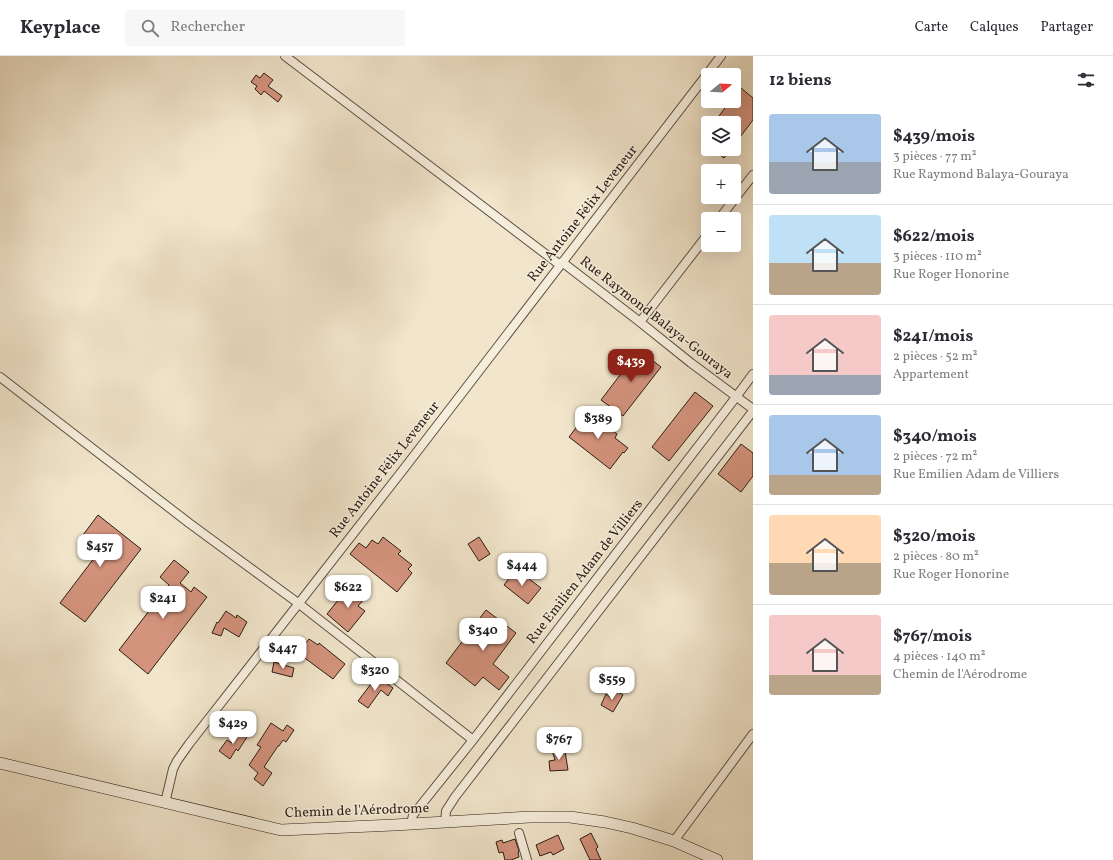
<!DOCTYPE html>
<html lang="fr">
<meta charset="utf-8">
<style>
:root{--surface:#fff;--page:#f7f7f7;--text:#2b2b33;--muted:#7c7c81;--line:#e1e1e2;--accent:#8f2418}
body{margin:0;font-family:Vollkorn,serif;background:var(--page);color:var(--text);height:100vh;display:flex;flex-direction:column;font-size:15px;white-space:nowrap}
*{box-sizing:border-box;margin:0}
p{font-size:13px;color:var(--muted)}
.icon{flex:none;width:22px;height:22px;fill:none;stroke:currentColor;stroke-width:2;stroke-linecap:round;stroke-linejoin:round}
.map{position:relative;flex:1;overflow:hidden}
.side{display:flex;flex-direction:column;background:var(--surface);width:360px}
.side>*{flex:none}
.needle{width:26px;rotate:72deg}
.tools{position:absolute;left:701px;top:12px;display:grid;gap:8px}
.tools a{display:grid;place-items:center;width:40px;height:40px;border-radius:4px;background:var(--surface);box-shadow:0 4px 16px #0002;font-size:20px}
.price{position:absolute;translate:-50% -34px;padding:0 9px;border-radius:8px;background:#fff;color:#222;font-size:13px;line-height:26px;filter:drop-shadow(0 1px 2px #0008)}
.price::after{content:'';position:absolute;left:50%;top:24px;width:12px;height:9px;margin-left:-6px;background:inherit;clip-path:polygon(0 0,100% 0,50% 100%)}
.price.active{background:var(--accent);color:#fff}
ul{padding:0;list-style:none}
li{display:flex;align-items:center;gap:12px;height:100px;padding:0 16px}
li+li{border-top:1px solid var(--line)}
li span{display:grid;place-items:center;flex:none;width:112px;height:80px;border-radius:4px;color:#555}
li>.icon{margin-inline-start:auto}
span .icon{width:48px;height:48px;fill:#fffc;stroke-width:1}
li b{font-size:17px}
h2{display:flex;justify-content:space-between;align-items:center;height:48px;padding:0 16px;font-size:17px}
header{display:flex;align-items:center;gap:24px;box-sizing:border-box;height:56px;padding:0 20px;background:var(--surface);border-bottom:1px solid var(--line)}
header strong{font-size:19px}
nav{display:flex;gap:22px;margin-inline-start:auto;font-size:14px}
.search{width:280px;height:36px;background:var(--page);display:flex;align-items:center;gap:10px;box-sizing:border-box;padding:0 14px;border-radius:4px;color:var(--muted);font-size:15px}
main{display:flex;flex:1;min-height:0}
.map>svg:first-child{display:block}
.building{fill:#d4937d;stroke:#2a1d13}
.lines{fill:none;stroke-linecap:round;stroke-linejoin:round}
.street-casing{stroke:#5c4f41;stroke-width:10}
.secondary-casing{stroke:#2a1d13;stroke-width:12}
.street{stroke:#f6eedd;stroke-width:8}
.secondary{stroke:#f6eedd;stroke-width:11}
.labels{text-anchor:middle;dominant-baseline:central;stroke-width:3;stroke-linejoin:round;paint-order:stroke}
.street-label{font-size:14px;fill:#2a1d13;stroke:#f6eedd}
</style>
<header>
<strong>Keyplace</strong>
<div class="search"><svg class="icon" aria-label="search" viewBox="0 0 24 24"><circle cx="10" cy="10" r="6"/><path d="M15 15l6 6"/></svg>Rechercher</div>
<nav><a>Carte</a><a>Calques</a><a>Partager</a></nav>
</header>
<main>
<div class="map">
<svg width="753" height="804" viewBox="0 0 753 804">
<rect width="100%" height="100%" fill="#f1e5cb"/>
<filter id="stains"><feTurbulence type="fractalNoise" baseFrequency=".005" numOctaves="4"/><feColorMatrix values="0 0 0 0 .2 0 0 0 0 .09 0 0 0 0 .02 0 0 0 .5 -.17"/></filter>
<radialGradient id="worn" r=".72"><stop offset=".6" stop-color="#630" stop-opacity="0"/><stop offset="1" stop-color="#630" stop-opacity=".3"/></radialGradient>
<path class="building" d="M264,17L273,24L268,30L282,40L278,46L264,35L261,39L255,33L257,30L251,26L256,19L260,22Z
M741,32L753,42V64L734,89V67H714L730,45H734V40Z
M712,93H731L724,102Z
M639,294L661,311L623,360L601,344Z
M695,336L713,350L669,405L652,391Z
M588,356L617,378L615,382L628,392L624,397L623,396L610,413L569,381Z
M741,388L753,397V420L741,436L718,418Z
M98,459L141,493L85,566L60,547L98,497L80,483Z
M383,481L401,495L398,498L412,509L408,513L412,517L397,536L350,498L359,487L366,492L372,484L378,488Z
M479,481L490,498L479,505L468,488Z
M174,504L189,516L180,527L191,536L194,531L207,541L148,618L119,594L169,529L160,521Z
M516,513L541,532L528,548L504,529Z
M350,529L366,541L358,550L365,555L348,576L327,558Z
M486,554L516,577L493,608L509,621L499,634L483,621L475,630L446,607Z
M226,555L236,562L237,559L247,566L239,581L224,572L221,580L212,577L217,566L218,567Z
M309,583L318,589L319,587L345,608L333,623L298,597Z
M274,606L294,612L292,621L272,616Z
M377,620L393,632L388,640L381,634L368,652L358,645Z
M615,634L623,639L613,656L601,649L606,638L610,641Z
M271,667L283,675L287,669L294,674L286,686L283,684L279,690H278L264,711L272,717L263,730L254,723L258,717L249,709L261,691L257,689Z
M240,675L247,681L238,695L236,693L230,703L219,695L227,684L232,687Z
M561,692L562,695H565L568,714L550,715L549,705L555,704L552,694Z
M591,777L598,791L596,793L601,804H590L580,783Z
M558,779L564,793L553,799L551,796L540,800L536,789Z
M515,783L519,795L518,796L519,801L511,804H505L503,796L499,797L496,786L502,784L503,787Z"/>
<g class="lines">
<g class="street-casing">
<path id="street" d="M285,0L560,209
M719,163L753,119
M562,206L640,266L691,307L753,353
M640,266L708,178
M0,321L189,467L298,547L473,684
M165,747L173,713L177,705L189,688L406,410L721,0
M445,766L446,755L455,741L753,355
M411,768L413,759L473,684L736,341L753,318
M519,777L527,804
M674,785L753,678"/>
</g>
<g class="secondary-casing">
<path id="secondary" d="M0,707L281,774L394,769L530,761H570L605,766L632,772L674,785L717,804"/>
</g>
<use href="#street" class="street"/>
<use href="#secondary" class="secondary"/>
</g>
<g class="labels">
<g class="street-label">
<text transform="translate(583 158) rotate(-52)">Rue Antoine Félix Leveneur</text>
<text transform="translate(656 262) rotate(38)">Rue Raymond Balaya-Gouraya</text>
<text transform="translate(385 414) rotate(-52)">Rue Antoine Félix Leveneur</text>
<text transform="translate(585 516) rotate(-52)">Rue Emilien Adam de Villiers</text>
<text transform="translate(357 755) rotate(-2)">Chemin de l'Aérodrome</text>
</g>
</g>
<rect width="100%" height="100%" filter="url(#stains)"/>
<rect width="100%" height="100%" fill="url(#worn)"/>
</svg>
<div class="tools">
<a><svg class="needle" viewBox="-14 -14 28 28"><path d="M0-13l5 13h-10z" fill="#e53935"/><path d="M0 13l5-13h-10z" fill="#7c7c81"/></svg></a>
<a><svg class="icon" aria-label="layers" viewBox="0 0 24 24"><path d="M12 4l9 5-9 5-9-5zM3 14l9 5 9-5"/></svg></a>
<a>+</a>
<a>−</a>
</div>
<b class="price active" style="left:631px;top:327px">$439</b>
<b class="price" style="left:598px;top:384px">$389</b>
<b class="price" style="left:100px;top:512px">$457</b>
<b class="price" style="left:522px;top:531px">$444</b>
<b class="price" style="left:348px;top:553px">$622</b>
<b class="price" style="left:163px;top:564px">$241</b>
<b class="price" style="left:483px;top:596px">$340</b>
<b class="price" style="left:283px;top:614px">$447</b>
<b class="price" style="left:375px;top:636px">$320</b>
<b class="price" style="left:612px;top:645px">$559</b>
<b class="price" style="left:233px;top:689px">$429</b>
<b class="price" style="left:559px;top:705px">$767</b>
</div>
<section class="side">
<h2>12 biens<svg class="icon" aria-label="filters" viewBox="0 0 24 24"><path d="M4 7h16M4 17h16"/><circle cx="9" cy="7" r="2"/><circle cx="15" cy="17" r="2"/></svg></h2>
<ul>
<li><span style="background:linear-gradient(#a9c7e8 60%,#9aa5b1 0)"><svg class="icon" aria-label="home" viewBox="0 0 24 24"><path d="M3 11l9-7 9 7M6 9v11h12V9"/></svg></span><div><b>$439/mois</b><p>3 pièces · 77 m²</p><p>Rue Raymond Balaya-Gouraya</p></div></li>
<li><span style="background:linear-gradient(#bfe0f5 60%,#b9a48a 0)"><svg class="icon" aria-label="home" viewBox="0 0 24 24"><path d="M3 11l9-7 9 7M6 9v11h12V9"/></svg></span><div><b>$622/mois</b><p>3 pièces · 110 m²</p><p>Rue Roger Honorine</p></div></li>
<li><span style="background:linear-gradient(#f6c9c9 75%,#9aa5b1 0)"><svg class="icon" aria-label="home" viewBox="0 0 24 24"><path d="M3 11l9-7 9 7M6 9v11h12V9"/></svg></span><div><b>$241/mois</b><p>2 pièces · 52 m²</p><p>Appartement</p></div></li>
<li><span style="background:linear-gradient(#a9c7e8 75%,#b9a48a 0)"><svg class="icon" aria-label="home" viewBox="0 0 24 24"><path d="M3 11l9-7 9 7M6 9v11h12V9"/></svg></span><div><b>$340/mois</b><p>2 pièces · 72 m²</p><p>Rue Emilien Adam de Villiers</p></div></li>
<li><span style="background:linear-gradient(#ffd9b3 60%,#b9a48a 0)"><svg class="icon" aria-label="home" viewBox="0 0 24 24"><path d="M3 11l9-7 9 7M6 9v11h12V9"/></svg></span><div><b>$320/mois</b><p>2 pièces · 80 m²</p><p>Rue Roger Honorine</p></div></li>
<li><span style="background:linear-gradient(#f6c9c9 75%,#b9a48a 0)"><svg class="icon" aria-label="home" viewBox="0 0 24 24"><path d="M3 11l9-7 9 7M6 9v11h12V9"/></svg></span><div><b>$767/mois</b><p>4 pièces · 140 m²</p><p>Chemin de l'Aérodrome</p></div></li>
</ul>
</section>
</main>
